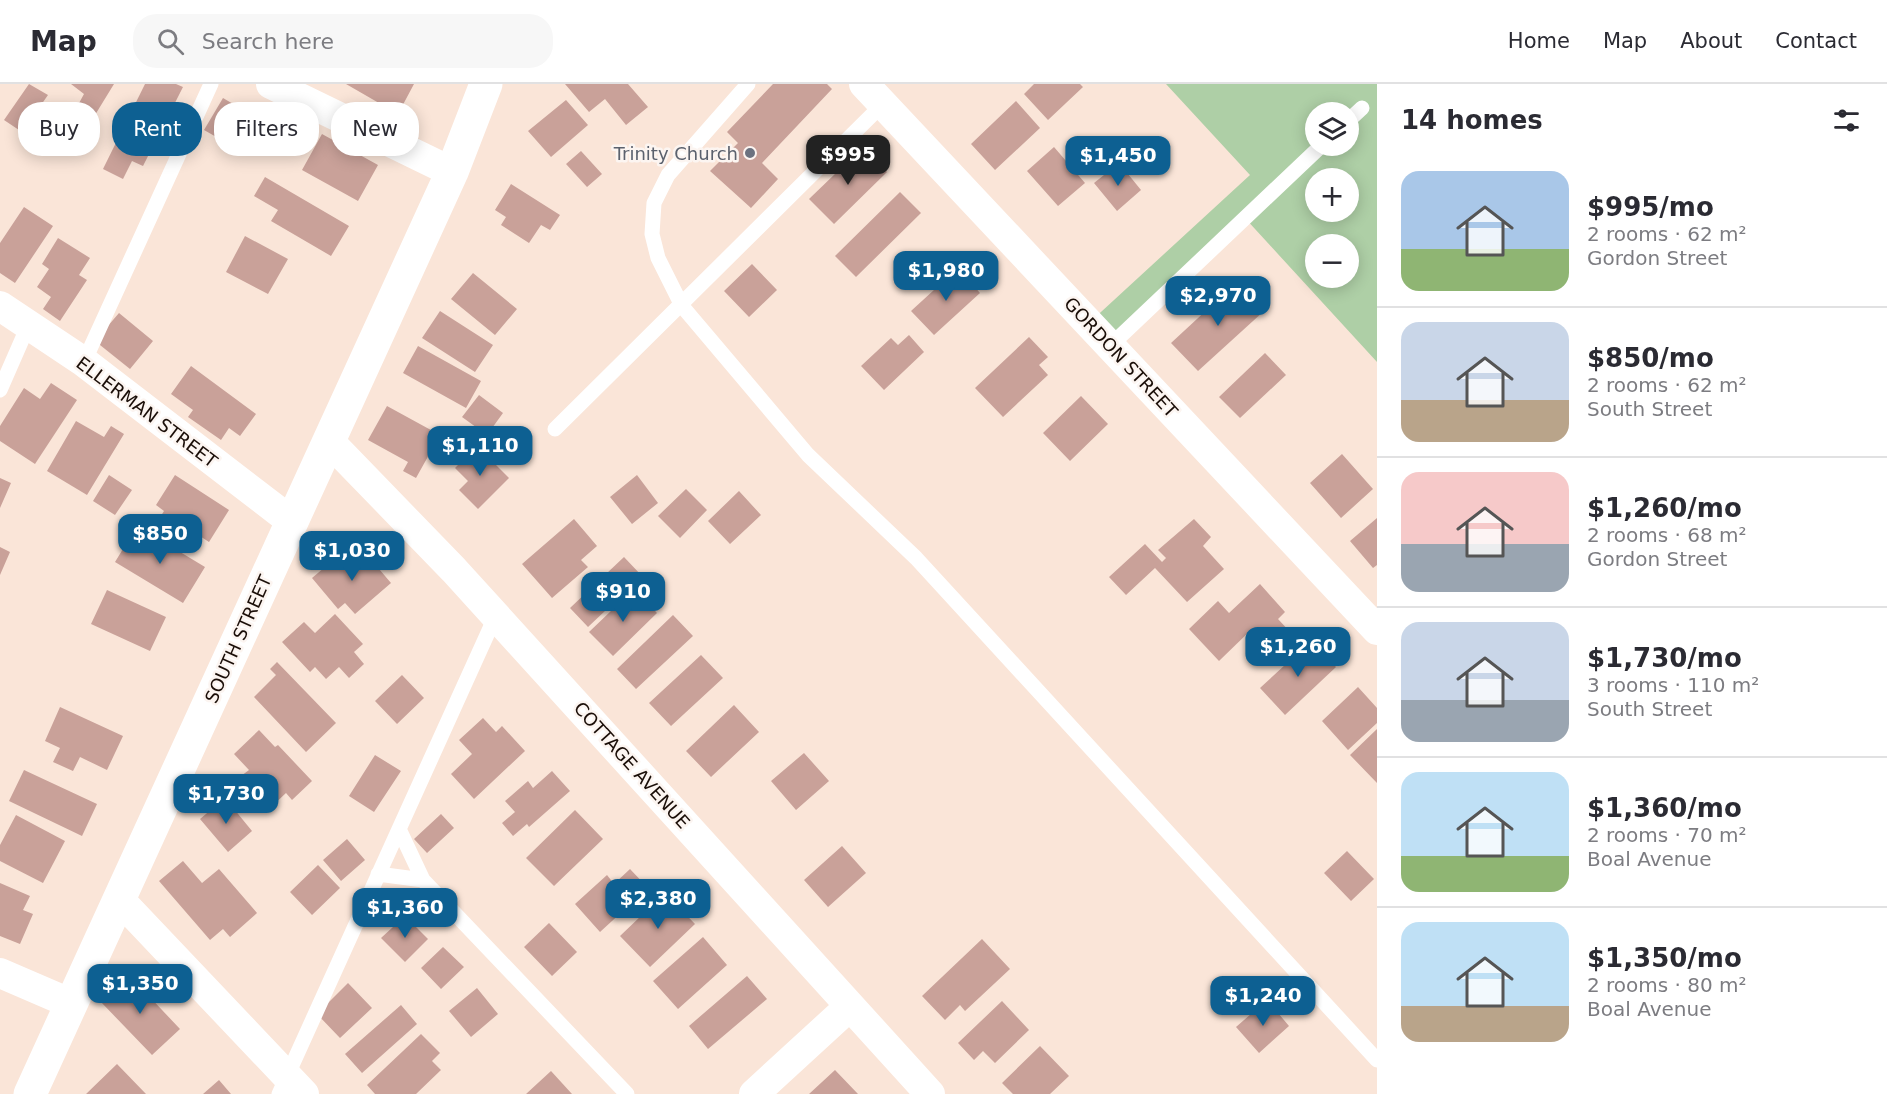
<!DOCTYPE html>
<meta charset="utf-8">
<style>
:root{--surface:#fff;--page:#f7f7f7;--text:#2b2b33;--muted:#7c7c81;--line:#e1e1e2;--accent:#0d6092}
body{margin:0;font-family:"DejaVu Sans",sans-serif;background:var(--page);color:var(--text);height:100vh;display:flex;flex-direction:column;font-size:22px;white-space:nowrap}
*{box-sizing:border-box;margin:0}
p{font-size:20px;color:var(--muted)}
.icon{flex:none;width:33px;height:33px;fill:none;stroke:currentColor;stroke-width:2;stroke-linecap:round;stroke-linejoin:round}
.map{position:relative;flex:1;overflow:hidden}
.panel{display:flex;flex-direction:column;background:var(--surface);width:510px}
.panel>*{flex:none}
.top-card{position:absolute;left:18px;top:18px;width:570px;height:54px;display:flex;gap:12px}
.fabs{position:absolute;left:1305px;top:18px;display:grid;gap:12px}
.fabs a{display:grid;place-items:center;width:54px;height:54px;border-radius:50%;background:var(--surface);box-shadow:0 3px 15px #0003;font-size:30px}
.price{position:absolute;translate:-50% -51px;padding:0 14px;border-radius:12px;background:var(--accent);color:#fff;font-size:20px;line-height:39px;filter:drop-shadow(0 2px 3px #0008)}
.price::after{content:'';position:absolute;left:50%;top:36px;width:18px;height:14px;margin-left:-9px;background:inherit;clip-path:polygon(0 0,100% 0,50% 100%)}
.price.active{background:#222;color:#fff}
ul{padding:0;list-style:none}
li{display:flex;align-items:center;gap:18px;height:150px;padding:0 24px}
li+li{border-top:2px solid var(--line)}
li span{display:grid;place-items:center;flex:none;width:168px;height:120px;border-radius:18px;color:#555}
li>.icon{margin-inline-start:auto}
span .icon{width:72px;height:72px;fill:#fffc;stroke-width:1}
li b{font-size:26px}
h2{display:flex;justify-content:space-between;align-items:center;height:72px;padding:0 24px;font-size:26px}
.chip{padding:0 21px;border-radius:24px;background:var(--surface);box-shadow:0 3px 15px #0003;font-size:21px;line-height:54px}
.chip.active{background:var(--accent);color:#fff}
header{display:flex;align-items:center;gap:36px;box-sizing:border-box;height:84px;padding:0 30px;background:var(--surface);border-bottom:2px solid var(--line)}
header strong{font-size:28px}
nav{display:flex;gap:33px;margin-inline-start:auto;font-size:21px}
.search{width:420px;height:54px;background:var(--page);display:flex;align-items:center;gap:15px;box-sizing:border-box;padding:0 21px;border-radius:24px;color:var(--muted);font-size:22px}
main{display:flex;flex:1;min-height:0}
.map>svg:first-child{display:block}
.green{fill:#aecfa6;fill-rule:evenodd}
.building{fill:#c9a199}
.lines{fill:none;stroke-linecap:round;stroke-linejoin:round}
.service{stroke:#fff;stroke-width:15}
.minor{stroke:#fff;stroke-width:30}
.tertiary{stroke:#fff;stroke-width:33}
.worship-dot{fill:#6b7280;stroke:#fcf5f1;stroke-width:2}
.labels{text-anchor:middle;dominant-baseline:central;stroke-width:5;stroke-linejoin:round;paint-order:stroke}
.worship-label{font-size:18px;fill:#5b616d;stroke:#fcf5f1;text-anchor:end}
.street-label{font-size:18px;fill:#1a0e08;stroke:#fcf5f1}
</style>
<header>
<strong>Map</strong>
<div class="search"><svg class="icon" aria-label="search" viewBox="0 0 24 24"><circle cx="10" cy="10" r="6"/><path d="M15 15l6 6"/></svg>Search here</div>
<nav><a>Home</a><a>Map</a><a>About</a><a>Contact</a></nav>
</header>
<main>
<div class="map">
<svg width="1377" height="1010" viewBox="0 0 1377 1010">
<rect width="100%" height="100%" fill="#fae5d8"/>
<path class="green" d="M1166,0H1377V278L1244,133L1110,262L1089,239L1250,91ZM1316,28H1348V62H1316ZM1316,94H1348V128H1316ZM1316,160H1348V194H1316Z"/>
<path class="building" d="M29,0L48,11L22,48L4,36Z
M71,0H114L95,31L78,21L84,10Z
M145,0H176L183,3L143,82L132,77L123,95L103,85Z
M346,0H414L398,30Z
M565,0H628L648,23L626,41L605,15L589,28Z
M773,0H827L832,5L762,79L778,95L751,124L710,87L738,59L727,48Z
M1034,0H1080L1083,3L1048,36L1024,10Z
M223,14L260,36L241,67L204,46Z
M566,16L588,41L551,73L528,47Z
M1016,17L1040,44L995,86L971,60Z
M58,27L81,38L65,68L43,56Z
M322,50L378,81L358,117L302,86Z
M863,63L887,88L834,140L809,115Z
M1054,63L1085,99L1058,122L1027,87Z
M581,67L602,90L587,103L566,80Z
M1119,79L1141,106L1117,127L1094,99Z
M265,93L349,142L331,172L271,137L278,126L254,112Z
M511,100L560,131L550,146L541,141L529,159L501,141L506,133L495,126Z
M900,108L921,129L856,193L835,172Z
M24,123L53,142L15,199L0,189V159Z
M245,152L288,175L268,210L226,188Z
M58,154L90,174L79,191L87,196L60,237L43,225L51,213L37,203L49,185L42,180Z
M752,180L777,206L749,233L724,207Z
M958,184L980,209L934,251L911,227Z
M473,189L517,225L495,251L451,215Z
M1237,198L1264,227L1198,287L1171,259Z
M440,227L493,261L475,288L422,254Z
M119,229L153,257L130,285L95,257Z
M909,251L924,268L884,306L861,282L891,254L898,261Z
M1029,253L1048,273L1039,281L1048,291L1003,333L975,304Z
M418,262L481,297L466,324L403,289Z
M1265,269L1286,291L1240,334L1219,313Z
M191,282L256,330L240,352L229,344L221,356L188,333L193,326L171,310Z
M51,299L77,316L35,380L0,357V342L24,304L40,315Z
M479,311L503,329L487,351L462,333Z
M1081,312L1108,340L1070,377L1043,349Z
M387,322L440,351L416,394L403,387L408,378L368,356Z
M76,337L104,353L111,342L124,350L87,411L47,387Z
M477,362L509,394L478,425L459,406L468,397L455,384Z
M1342,370L1373,405L1341,434L1310,399Z
M109,391L132,406L115,431L93,417Z
M175,391L229,426L209,458L183,441L174,456L154,443L164,427L156,421Z
M637,391L658,419L632,440L610,413Z
M0,394L11,399L0,424Z
M686,405L707,426L680,454L658,432Z
M739,407L761,431L730,460L708,437Z
M1377,434V481L1373,484L1350,457Z
M574,435L597,462L581,476L588,483L552,514L522,480Z
M1194,435L1211,453L1203,462L1224,485L1187,518L1155,484L1126,511L1109,493L1145,460L1162,478L1166,474L1158,466Z
M137,442L205,483L183,519L115,478Z
M0,463L10,468L0,491Z
M362,465L391,499L355,530L345,519L338,525L312,494L331,478L338,486Z
M624,473L642,492L588,543L570,524Z
M1260,500L1285,528L1278,535L1291,549L1272,567L1252,545L1219,577L1189,545L1218,517L1229,529Z
M634,505L657,529L613,572L589,548Z
M107,506L166,533L150,567L91,540Z
M335,530L363,560L354,568L364,580L349,594L339,583L326,595L315,583L310,588L282,558L304,538L315,549Z
M673,531L693,552L636,605L617,585Z
M1311,557L1336,583L1285,631L1260,604Z
M701,571L723,594L671,642L649,619Z
M277,578L336,639L306,668L254,613L276,591L270,585Z
M402,591L424,614L397,640L375,617Z
M1358,603L1377,624V639L1348,666L1322,637Z
M734,621L759,648L711,693L686,667Z
M60,623L123,652L107,686L80,673L73,687L53,678L60,664L45,657Z
M483,634L496,648L502,642L525,667L474,715L451,690L472,670L459,656Z
M1377,645V699L1350,671Z
M259,646L275,663L278,661L312,697L292,716L286,709L270,724L241,692L249,686L234,670Z
M804,669L829,697L796,726L771,697Z
M375,671L401,687L374,728L349,712Z
M24,686L97,720L82,752L9,717Z
M552,687L570,707L529,743L527,740L513,752L502,739L515,728L505,717L528,697L533,704Z
M225,714L252,747L228,768L200,735Z
M575,726L603,755L554,802L526,774Z
M441,730L454,744L427,769L414,755Z
M16,731L65,757L43,799L0,777V761Z
M347,755L365,776L341,797L323,776Z
M842,762L866,789L828,823L804,796Z
M1347,767L1374,795L1351,817L1324,789Z
M183,777L202,799L219,785L257,829L230,853L223,845L210,856L159,797Z
M318,781L340,804L312,831L290,808Z
M630,785L648,804L600,848L575,820L607,791L614,800Z
M0,799L30,812L23,826L33,830L20,860L0,852Z
M665,809L695,840L650,883L620,852Z
M405,832L428,855L405,878L381,854Z
M549,839L577,868L552,892L524,863Z
M703,853L727,881L678,925L653,897Z
M982,855L1010,885L965,927L960,921L945,936L922,912Z
M443,863L464,883L441,905L421,884Z
M128,890L180,945L152,971L100,917Z
M747,892L767,915L708,965L689,942Z
M348,899L372,924L340,954L317,930Z
M477,904L498,930L471,953L449,927Z
M1267,916L1289,942L1259,969L1236,943Z
M1002,917L1029,946L995,979L983,967L974,976L958,959Z
M401,921L417,940L362,989L345,970Z
M421,950L440,969L432,977L441,986L416,1010H375L367,1001Z
M1040,962L1069,992L1050,1010H1013L1002,999Z
M117,980L146,1010H86Z
M835,986L858,1010H809Z
M551,987L572,1010H526Z
M219,996L231,1010H203Z"/>
<g class="lines">
<path class="service" d="M748,0L668,91L654,119L652,150L658,174L682,222L808,371L916,474L1377,976
M1348,37L1362,24
M1110,262L1321,62
M84,278L211,0
M0,306L28,242
M555,345L883,20
M399,745L423,796L627,1010
M378,790L423,796
M279,1010L496,531"/>
<path class="minor" d="M271,0L452,88
M864,0L1377,546
M0,222L84,278L291,437
M329,357L454,486L930,1010
M120,816L304,1010
M0,889L72,920
M754,1010L850,922"/>
<path class="tertiary" d="M30,1010L452,88L486,0"/>
</g>
<circle class="worship-dot" cx="750" cy="69" r="6"/>
<g class="labels">
<g class="worship-label">
<text x="738" y="69">Trinity Church</text>
</g>
<g class="street-label">
<text transform="translate(1121 273) rotate(47)">GORDON STREET</text>
<text transform="translate(147 328) rotate(37)">ELLERMAN STREET</text>
<text transform="translate(238 555) rotate(-66)">SOUTH STREET</text>
<text transform="translate(632 681) rotate(48)">COTTAGE AVENUE</text>
</g>
</g>
</svg>
<div class="fabs">
<a><svg class="icon" aria-label="layers" viewBox="0 0 24 24"><path d="M12 4l9 5-9 5-9-5zM3 14l9 5 9-5"/></svg></a>
<a>+</a>
<a>−</a>
</div>
<b class="price active" style="left:848px;top:102px">$995</b>
<b class="price" style="left:1118px;top:103px">$1,450</b>
<b class="price" style="left:946px;top:218px">$1,980</b>
<b class="price" style="left:1218px;top:243px">$2,970</b>
<b class="price" style="left:480px;top:393px">$1,110</b>
<b class="price" style="left:160px;top:481px">$850</b>
<b class="price" style="left:352px;top:498px">$1,030</b>
<b class="price" style="left:623px;top:539px">$910</b>
<b class="price" style="left:1298px;top:594px">$1,260</b>
<b class="price" style="left:226px;top:741px">$1,730</b>
<b class="price" style="left:658px;top:846px">$2,380</b>
<b class="price" style="left:405px;top:855px">$1,360</b>
<b class="price" style="left:140px;top:931px">$1,350</b>
<b class="price" style="left:1263px;top:943px">$1,240</b>
<div class="top-card">
<a class="chip">Buy</a>
<a class="chip active">Rent</a>
<a class="chip">Filters</a>
<a class="chip">New</a>
</div>
</div>
<section class="panel">
<h2>14 homes<svg class="icon" aria-label="filters" viewBox="0 0 24 24"><path d="M4 7h16M4 17h16"/><circle cx="9" cy="7" r="2"/><circle cx="15" cy="17" r="2"/></svg></h2>
<ul>
<li><span style="background:linear-gradient(#a9c7e8 65%,#8fb573 0)"><svg class="icon" aria-label="home" viewBox="0 0 24 24"><path d="M3 11l9-7 9 7M6 9v11h12V9"/></svg></span><div><b>$995/mo</b><p>2 rooms · 62 m²</p><p>Gordon Street</p></div></li>
<li><span style="background:linear-gradient(#c9d6e8 65%,#b9a48a 0)"><svg class="icon" aria-label="home" viewBox="0 0 24 24"><path d="M3 11l9-7 9 7M6 9v11h12V9"/></svg></span><div><b>$850/mo</b><p>2 rooms · 62 m²</p><p>South Street</p></div></li>
<li><span style="background:linear-gradient(#f6c9c9 60%,#9aa5b1 0)"><svg class="icon" aria-label="home" viewBox="0 0 24 24"><path d="M3 11l9-7 9 7M6 9v11h12V9"/></svg></span><div><b>$1,260/mo</b><p>2 rooms · 68 m²</p><p>Gordon Street</p></div></li>
<li><span style="background:linear-gradient(#c9d6e8 65%,#9aa5b1 0)"><svg class="icon" aria-label="home" viewBox="0 0 24 24"><path d="M3 11l9-7 9 7M6 9v11h12V9"/></svg></span><div><b>$1,730/mo</b><p>3 rooms · 110 m²</p><p>South Street</p></div></li>
<li><span style="background:linear-gradient(#bfe0f5 70%,#8fb573 0)"><svg class="icon" aria-label="home" viewBox="0 0 24 24"><path d="M3 11l9-7 9 7M6 9v11h12V9"/></svg></span><div><b>$1,360/mo</b><p>2 rooms · 70 m²</p><p>Boal Avenue</p></div></li>
<li><span style="background:linear-gradient(#bfe0f5 70%,#b9a48a 0)"><svg class="icon" aria-label="home" viewBox="0 0 24 24"><path d="M3 11l9-7 9 7M6 9v11h12V9"/></svg></span><div><b>$1,350/mo</b><p>2 rooms · 80 m²</p><p>Boal Avenue</p></div></li>
</ul>
</section>
</main>
